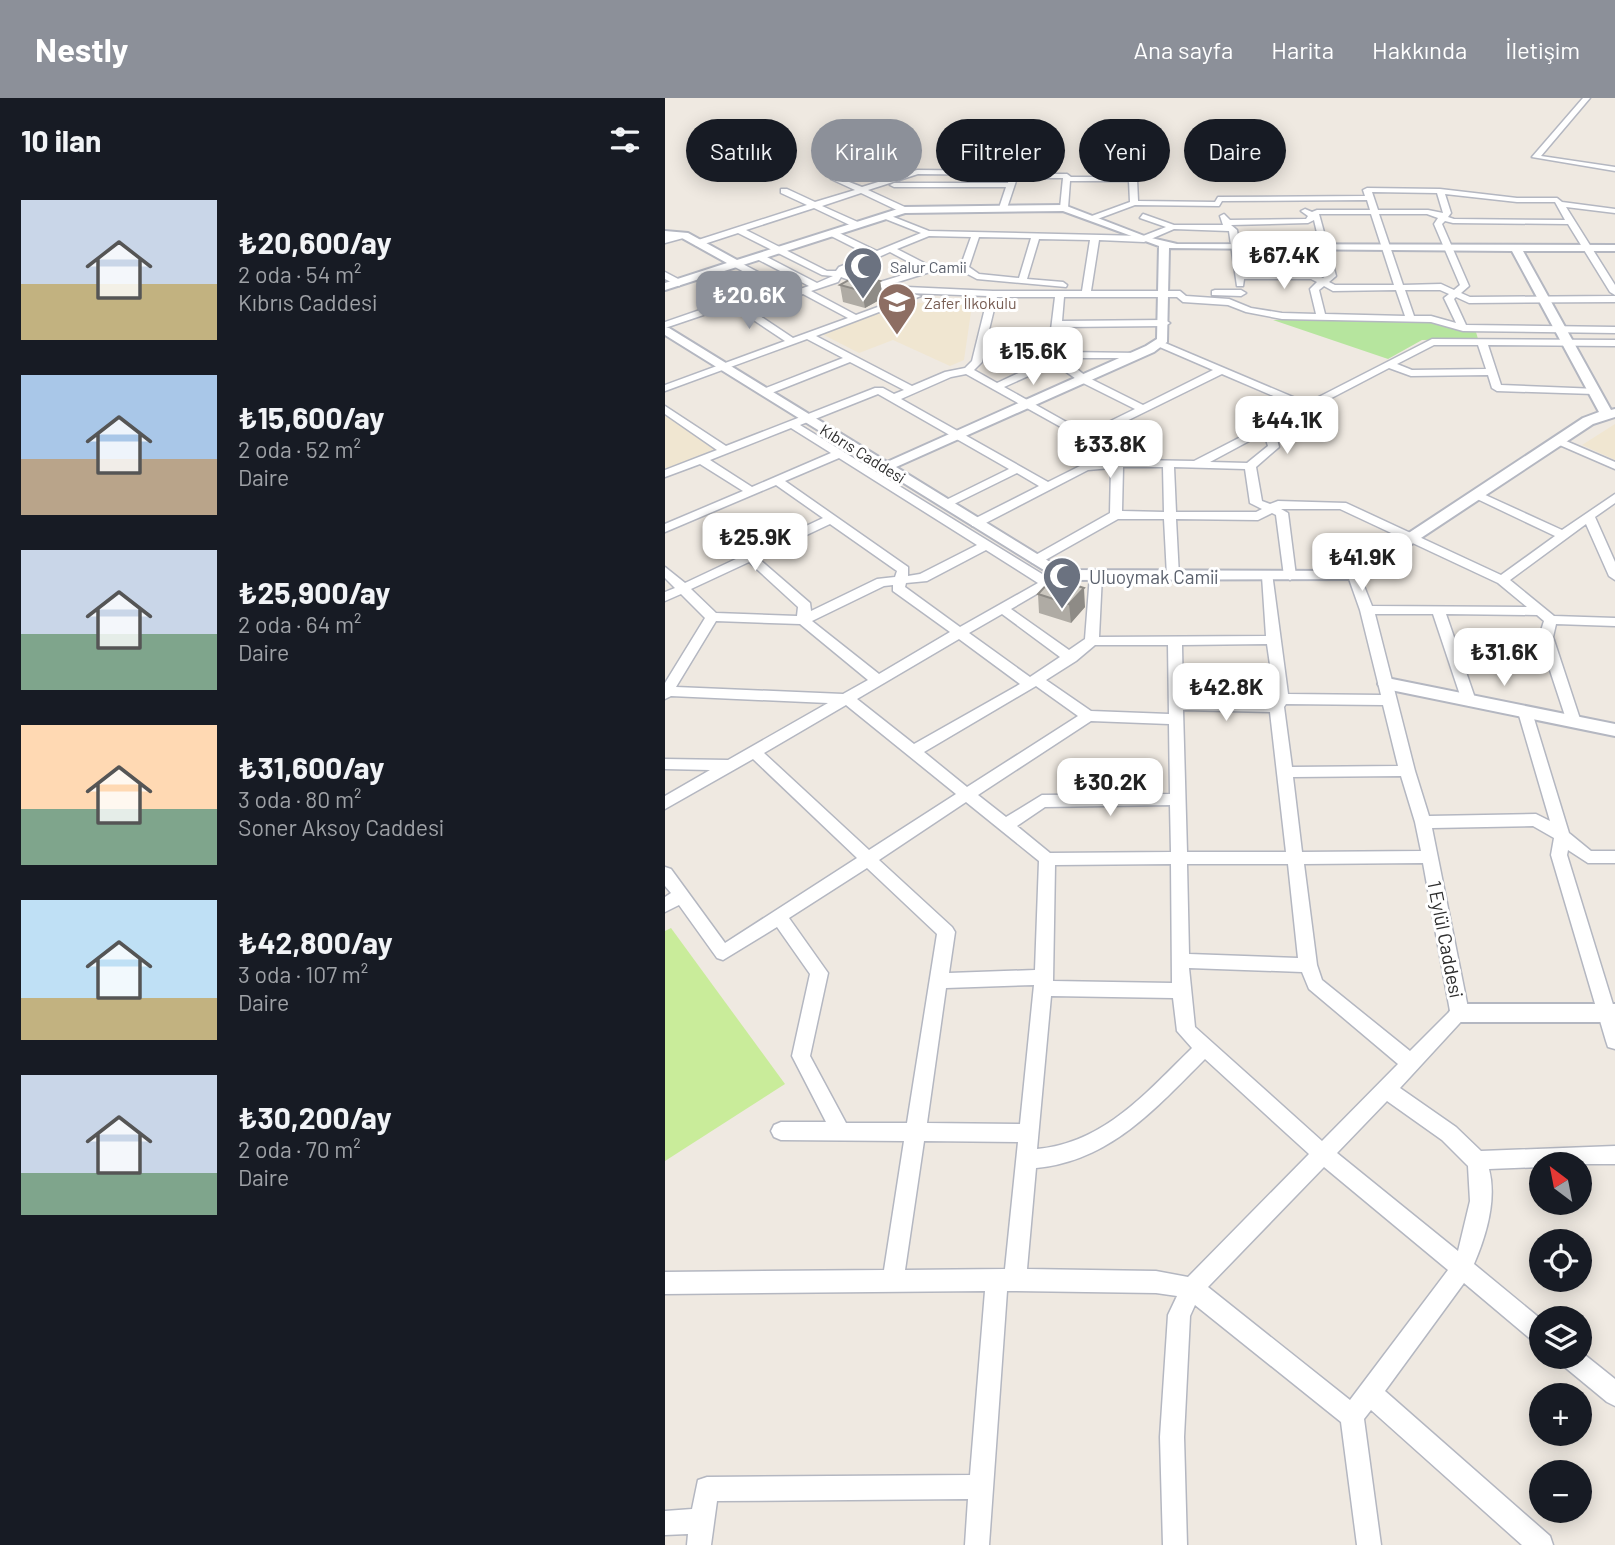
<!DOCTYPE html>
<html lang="tr">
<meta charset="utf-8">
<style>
:root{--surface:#171b24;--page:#242831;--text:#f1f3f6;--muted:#9ea1a6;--accent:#8c9099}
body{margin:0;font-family:Barlow,sans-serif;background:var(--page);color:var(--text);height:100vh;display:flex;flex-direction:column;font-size:26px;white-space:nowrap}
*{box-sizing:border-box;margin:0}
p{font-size:23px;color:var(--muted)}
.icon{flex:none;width:38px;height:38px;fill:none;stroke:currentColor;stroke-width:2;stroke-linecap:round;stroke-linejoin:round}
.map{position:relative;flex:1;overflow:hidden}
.sheet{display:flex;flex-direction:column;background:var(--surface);width:665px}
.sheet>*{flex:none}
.guide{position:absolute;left:21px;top:21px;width:665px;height:63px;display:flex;gap:14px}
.needle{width:46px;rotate:328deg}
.tools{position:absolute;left:864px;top:1054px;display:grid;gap:14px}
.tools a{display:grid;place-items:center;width:63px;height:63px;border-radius:50%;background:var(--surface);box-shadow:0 4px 18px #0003;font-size:35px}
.price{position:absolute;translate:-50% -60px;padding:0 16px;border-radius:14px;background:#fff;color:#222;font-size:23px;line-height:46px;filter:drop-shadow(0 2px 4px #0008)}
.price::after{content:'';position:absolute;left:50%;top:42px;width:21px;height:16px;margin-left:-10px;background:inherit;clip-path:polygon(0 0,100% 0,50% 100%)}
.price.current{background:var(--accent);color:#fff}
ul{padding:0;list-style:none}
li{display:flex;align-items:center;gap:21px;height:175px;padding:0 21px}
li span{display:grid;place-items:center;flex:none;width:196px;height:140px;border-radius:0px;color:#555}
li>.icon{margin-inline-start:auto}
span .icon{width:84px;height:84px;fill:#fffc;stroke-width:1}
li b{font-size:30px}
h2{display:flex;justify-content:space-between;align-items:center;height:84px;padding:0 21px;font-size:30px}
.pill{padding:0 24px;border-radius:32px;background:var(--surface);box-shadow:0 4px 18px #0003;font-size:24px;line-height:63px}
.pill.current{background:var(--accent);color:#fff}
header{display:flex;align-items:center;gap:42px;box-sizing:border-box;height:98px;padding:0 35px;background:var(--accent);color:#fff}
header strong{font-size:33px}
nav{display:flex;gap:38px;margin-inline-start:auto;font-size:24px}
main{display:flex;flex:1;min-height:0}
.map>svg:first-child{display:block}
.education{fill:#f0e6d1}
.green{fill:#b6e59e}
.pitch{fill:#c9ec9a}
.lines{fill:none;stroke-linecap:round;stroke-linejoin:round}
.minor-casing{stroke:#b4b7c1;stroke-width:3}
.tertiary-casing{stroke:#b4b7c1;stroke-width:4}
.minor{fill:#fff;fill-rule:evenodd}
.tertiary{fill:#fff;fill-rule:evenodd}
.wall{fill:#afaba4}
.shaded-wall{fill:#8e8b86}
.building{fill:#cbc7bf;stroke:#8e8b86;stroke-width:2}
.labels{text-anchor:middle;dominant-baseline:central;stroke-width:6;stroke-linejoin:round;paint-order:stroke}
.far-worship-label{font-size:16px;fill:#5b616d;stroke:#fff;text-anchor:start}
.far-education-label{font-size:16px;fill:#785e54;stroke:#fff;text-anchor:start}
.far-street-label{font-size:16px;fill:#2e2e2e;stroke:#fff}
.worship-label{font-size:19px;fill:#5b616d;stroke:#fff;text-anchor:start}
.street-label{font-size:19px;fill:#2e2e2e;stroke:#fff}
</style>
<header>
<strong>Nestly</strong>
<nav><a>Ana sayfa</a><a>Harita</a><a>Hakkında</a><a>İletişim</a></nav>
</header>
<main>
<section class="sheet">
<h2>10 ilan<svg class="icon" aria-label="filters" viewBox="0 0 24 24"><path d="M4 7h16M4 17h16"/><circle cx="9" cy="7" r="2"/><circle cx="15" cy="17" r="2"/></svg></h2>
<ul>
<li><span style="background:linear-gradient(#c9d6e8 60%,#c2b280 0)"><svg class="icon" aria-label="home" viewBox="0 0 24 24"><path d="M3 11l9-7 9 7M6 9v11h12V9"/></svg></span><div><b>₺20,600/ay</b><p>2 oda · 54 m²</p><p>Kıbrıs Caddesi</p></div></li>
<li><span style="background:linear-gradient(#a9c7e8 60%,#b9a48a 0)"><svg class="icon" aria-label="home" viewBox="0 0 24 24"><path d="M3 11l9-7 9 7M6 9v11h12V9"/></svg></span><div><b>₺15,600/ay</b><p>2 oda · 52 m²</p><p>Daire</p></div></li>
<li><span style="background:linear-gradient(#c9d6e8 60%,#7fa58c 0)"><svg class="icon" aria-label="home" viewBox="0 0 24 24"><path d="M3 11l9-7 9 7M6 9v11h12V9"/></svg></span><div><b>₺25,900/ay</b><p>2 oda · 64 m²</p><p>Daire</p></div></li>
<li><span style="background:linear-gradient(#ffd9b3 60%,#7fa58c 0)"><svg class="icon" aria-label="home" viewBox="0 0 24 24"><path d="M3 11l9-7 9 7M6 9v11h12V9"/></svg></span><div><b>₺31,600/ay</b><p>3 oda · 80 m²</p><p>Soner Aksoy Caddesi</p></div></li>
<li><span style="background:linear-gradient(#bfe0f5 70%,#c2b280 0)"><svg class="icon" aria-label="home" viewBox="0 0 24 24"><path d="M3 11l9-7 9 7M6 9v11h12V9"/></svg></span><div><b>₺42,800/ay</b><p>3 oda · 107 m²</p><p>Daire</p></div></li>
<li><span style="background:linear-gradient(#c9d6e8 70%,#7fa58c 0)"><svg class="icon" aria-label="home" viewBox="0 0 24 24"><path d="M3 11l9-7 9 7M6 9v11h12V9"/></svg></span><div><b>₺30,200/ay</b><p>2 oda · 70 m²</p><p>Daire</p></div></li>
</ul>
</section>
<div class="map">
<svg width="950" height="1447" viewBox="0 0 950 1447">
<rect width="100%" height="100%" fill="#efe9e1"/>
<path class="education" d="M237,204L307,207L299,262L285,268L228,242L194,255L155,235Z
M0,316L50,349V353L0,373Z
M950,326V362L917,347Z"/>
<path class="green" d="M608,222H766L811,234L813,241L757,242L723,261Z"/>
<path class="pitch" d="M6,830L120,986L0,1063V833Z"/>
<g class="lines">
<g class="minor-casing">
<path id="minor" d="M918,0H925L876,58L950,69V73L867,59Z
M252,72L350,73L354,76H402L406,79H468L472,81L473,103L550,104L553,99L700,98L698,92L702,90L775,91L852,100H892L897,104L950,111V115L901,109L950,187V197L945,194L903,126L788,125L780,123L777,126L804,188L796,195L805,199L950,198V204L804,205L791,199L789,201L801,227L950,229V235L798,233L766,224L617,221L581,214L563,207L518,204L512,199H399L397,223L500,222L505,225L500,228L396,229L397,254L476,255V259L473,260H398L422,279L478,307L548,272L490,247V243L493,242L642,305L767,241L950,242V248L823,247L836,287L933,291V295L929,296L832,293L827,290L823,277L746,278L724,270L609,330L614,349L591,369L597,403L605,406L613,403L681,405L836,477L890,438L808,399V395H816L897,432L950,396V405L930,419L950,464V482L944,478L921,426L845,482L889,518L950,520V528L891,526L888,539L916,624L914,627L909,629L902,624L874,539L879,523L872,517L781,516L811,603L804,608L797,603L768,516H710L750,673L764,718L871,716L885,723L853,614L860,609L867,614L904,735L926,753H950V765H923L903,752L902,757L950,913V951L943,949L941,943L886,757L889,740L868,728L767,730L804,915L735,990L791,1029L816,1053L950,1048V1066H877V1069L824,1071C832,1102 821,1138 809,1166L877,1222V1247L869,1244L799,1185L720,1293L885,1438L888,1447H857L706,1312L699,1321L716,1447H692L676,1324L530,1207L525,1218L519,1339L522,1447H498L495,1339L503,1217L512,1198L491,1195L350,1193H342L324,1447H300L303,1401L52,1403L46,1447H22L23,1436L0,1437V1413L27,1411L33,1382L42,1379L305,1377L320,1193L0,1196V1174L219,1172L239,1043L116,1042L109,1039L106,1033L109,1027L116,1024H161L127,958L145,876L112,829L58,862L52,860L14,807L0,814V799L6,795L0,788V769L6,771L60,845L192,760L88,661L0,711V698L45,672L0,671V661L63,662L163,605L6,598L0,601V585L40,520L16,496L0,503V494L10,490L0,480V469L20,485L158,420L111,387L0,434V426L78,393L35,366L0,379V372L52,352L0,316V308L61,348L210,290H218L229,296L239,292L185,264L104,296H96V292L178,260L142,241L0,293V287L120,243L78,215L76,208L68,207L0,230V224L64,202H76L37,178V174L40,173L83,197L85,203L97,204L121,196L68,168V164H74L129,193L144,188L92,161V157H98L152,185L168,178L157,177L73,135L33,148L30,147V143L142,107L116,95V91H122L150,104L190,92L166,81V77L197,89ZM253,76L345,77L343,85H229L225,87L229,89H341L334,110L338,112L342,110L352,80H398L395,110L399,112L403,110L405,83H464L465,104L424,119L427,123L470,107L554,108L557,103L702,102L705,112H652L647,114L640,111L636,113L643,118L641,121L565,122L559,116L555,118L558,127H509L478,116L475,120L501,129L478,138L264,133L221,116L218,120L256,135L212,153L170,133H164V137L204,157L174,169L171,173H162L81,132L149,110L189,129H195V125L157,108L196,95L236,114H242V110L203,92ZM707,94L772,95L778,115L763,112H713ZM780,96L852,104H890L900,122L789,121L783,119L786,115ZM654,116H706L729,187H670L664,184L671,178ZM714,116H762L773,120L769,126L795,187L789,192L776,186L738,187ZM649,122L662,177L658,180L648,175H578L572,132L566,127L643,125ZM509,131L564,133L572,188H578L579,181H646L652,184L645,191L651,216L617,215L586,210L564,201L521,198L515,193H426L434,142L479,144ZM264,138L306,139L296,167L265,168L232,151ZM314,139L366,140L354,180L314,176L304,169ZM374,141L425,142L417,193H328L220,188L265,174L297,173L312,181L401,189L402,187L398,184L362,181ZM225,154L257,171L212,185L180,174ZM176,179L216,194L323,198L307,263L300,270L280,274L247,288L151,238L256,198L248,196L191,217L146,193L173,184ZM659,188L668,193L731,192L740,218L660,216L654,192ZM740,192H775L784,196L779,200L791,225L766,218H749ZM138,196L183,220L128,240L86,212L85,209L98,210ZM332,199H390L385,240H322ZM321,246H386L388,259L332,285L309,272L317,264ZM769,247H813L821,271L747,272L732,266ZM390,266L414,283L470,311L421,335L339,289ZM301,276L455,362L417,367L383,384L236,301L286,279ZM557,276L634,309L529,363L470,362L429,339ZM213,296L344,371L277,404V408H285L352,375L374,388L307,422V428H315L423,372L446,370L445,415L367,459V465H375L453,421H499L502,478L508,482L514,478L511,421L593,422L607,415L611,417L619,478L625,482L631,478L623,415L616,411H675L833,485L862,509L707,508L695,478L689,474L685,475L683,478L695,512L716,597L623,596L607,475L603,474L597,478L601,538L434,539L437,477L431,473L425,477L420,541L404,552L346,511L399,480V474H391L382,479L135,327ZM126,330L166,355L87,389L45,362ZM599,335L603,348L582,365L545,364ZM174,360L312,447L255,476L243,478V469L120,383ZM458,369H498L499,414L457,413ZM509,369L580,371L585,405L597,411L591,414H511ZM165,426L232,473L230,479L212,481L146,513L145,505L93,460ZM321,452L373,485L295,529L240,489L241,485L262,483ZM84,464L133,509L132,518L51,515L26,491ZM228,487V493L285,534L214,576L147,523L219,488ZM337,516L395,559L365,579L304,535ZM51,523L135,526L203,582L178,596L11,589ZM294,541L355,586L249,646L192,601ZM602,546L610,601L608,604L518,602L517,547ZM430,547H503L504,616L426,613L381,582L411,563ZM371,588L413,618L302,689L259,654ZM621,606L718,607L733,668L627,669L619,609ZM181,607L291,696L204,752L99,655ZM518,612L605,614L621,754H522ZM426,623L504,626L505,696L377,697L341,719L313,697ZM736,678L750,724L756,753L637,754L628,679ZM301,704L374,763L370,872L284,875L290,834L287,829L214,762ZM505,707L506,754L385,755L352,728L380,709ZM758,765L785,913L745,953L657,882L652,867L639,766ZM506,766L507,885L388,883L390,767ZM522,766H623L633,860L524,856ZM202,770L272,836L242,1025H181L145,958L163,875L124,820ZM524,870L637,874L644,891L733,966L657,1043L530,929ZM369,887L355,1026L262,1025L281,890ZM386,898L508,900L512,933L527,950C482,994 439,1045 372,1051ZM540,961L644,1056L523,1179L491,1173L362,1171L371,1070C445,1063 490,1011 540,961ZM722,1003L777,1042L803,1068L805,1103L793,1153L672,1055ZM259,1043L353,1044L340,1171L240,1172ZM659,1069L783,1172L685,1302L543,1189Z
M19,135L23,137L22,139L0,145V139Z
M0,174L17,183L18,185L14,188L0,181Z
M550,192H576L581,195L576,198L547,197V193Z
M894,340L950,364V371L890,345V341Z
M915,1253L950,1281V1308L942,1304L896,1266L893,1258H915Z"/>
</g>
<g class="tertiary-casing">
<path id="tertiary" d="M399,107L482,139L512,146L950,147V153H858L946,312L950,311V319L928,326L694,481L395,482L0,237V229L4,230L222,364L481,248L492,241L494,148L398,113L240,115L0,192V185L62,165L17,140L0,139V133L23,135L72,162L239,109ZM504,150L847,153L934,314L918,320L686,473L398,472L231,369L489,254L502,244Z
M722,580L950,626V638L716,590L713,586L716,582Z
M795,906H950V924H795L787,922L784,915L787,908Z"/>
</g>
<use href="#minor" class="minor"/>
<use href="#tertiary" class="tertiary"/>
</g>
<path class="wall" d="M215,183L218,200L200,210L178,204L175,187Z
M373,496L420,509L406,525L374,515Z"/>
<path class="shaded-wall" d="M215,183L218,200L200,210L197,193Z
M419,490L420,509L406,525L404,506Z"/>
<path class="building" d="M193,177L215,183L197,193L175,187Z
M388,480L419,490L404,506L373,496Z"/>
<defs>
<g id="mosque-pin" transform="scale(2.0125)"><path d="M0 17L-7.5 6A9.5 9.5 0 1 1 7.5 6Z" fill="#6b7280" stroke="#fff"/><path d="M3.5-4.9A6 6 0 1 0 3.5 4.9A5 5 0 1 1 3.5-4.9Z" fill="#fff"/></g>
<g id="school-pin" transform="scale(2.0125)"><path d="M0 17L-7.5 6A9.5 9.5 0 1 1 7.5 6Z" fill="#8d6e63" stroke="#fff"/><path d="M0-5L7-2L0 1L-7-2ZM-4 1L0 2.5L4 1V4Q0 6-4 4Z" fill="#fff"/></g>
</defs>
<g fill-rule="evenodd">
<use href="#mosque-pin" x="198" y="168"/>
<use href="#school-pin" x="232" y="204"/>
<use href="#mosque-pin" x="397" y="478"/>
</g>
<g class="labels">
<g class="far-worship-label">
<text x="225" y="168">Salur Camii</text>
</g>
<g class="far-education-label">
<text x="259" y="204">Zafer İlkokulu</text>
</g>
<g class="far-street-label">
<text transform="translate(198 355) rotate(32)">Kıbrıs Caddesi</text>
</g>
<g class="worship-label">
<text x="424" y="478">Uluoymak Camii</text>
</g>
<g class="street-label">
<text transform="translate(781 841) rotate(79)">1 Eylül Caddesi</text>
</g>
</g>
</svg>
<div class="tools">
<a><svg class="needle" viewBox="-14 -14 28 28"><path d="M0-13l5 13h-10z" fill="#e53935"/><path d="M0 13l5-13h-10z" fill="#9ea1a6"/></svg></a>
<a><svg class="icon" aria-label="locate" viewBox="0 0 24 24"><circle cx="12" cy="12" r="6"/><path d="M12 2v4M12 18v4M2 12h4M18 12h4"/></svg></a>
<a><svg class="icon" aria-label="layers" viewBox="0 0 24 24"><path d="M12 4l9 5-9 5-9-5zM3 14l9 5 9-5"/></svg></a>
<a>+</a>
<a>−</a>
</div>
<b class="price" style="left:619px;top:193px">₺67.4K</b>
<b class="price current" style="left:84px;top:233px">₺20.6K</b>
<b class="price" style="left:368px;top:289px">₺15.6K</b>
<b class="price" style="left:622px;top:358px">₺44.1K</b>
<b class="price" style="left:445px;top:382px">₺33.8K</b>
<b class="price" style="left:90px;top:475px">₺25.9K</b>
<b class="price" style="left:697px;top:495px">₺41.9K</b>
<b class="price" style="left:839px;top:590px">₺31.6K</b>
<b class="price" style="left:561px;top:625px">₺42.8K</b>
<b class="price" style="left:445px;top:720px">₺30.2K</b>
<div class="guide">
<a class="pill">Satılık</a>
<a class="pill current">Kiralık</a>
<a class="pill">Filtreler</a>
<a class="pill">Yeni</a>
<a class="pill">Daire</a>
</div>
</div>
</main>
